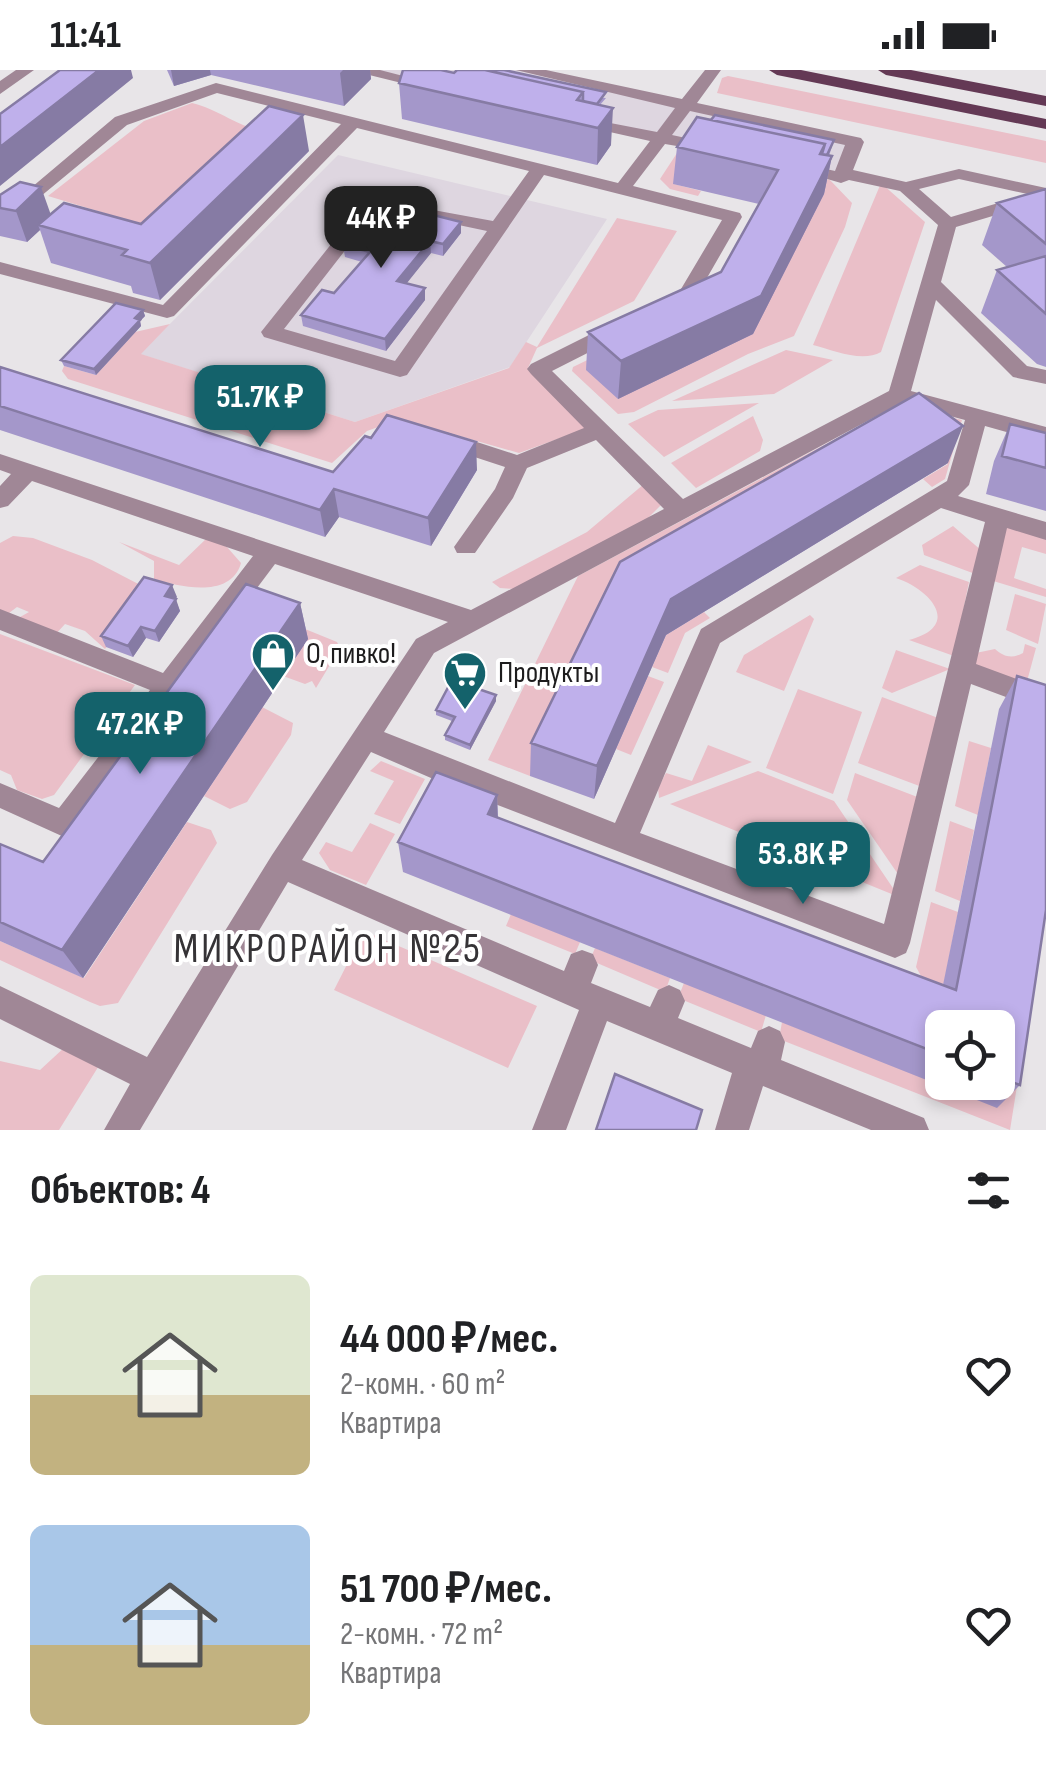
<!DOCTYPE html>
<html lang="ru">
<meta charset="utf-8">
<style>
:root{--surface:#fff;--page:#f2f2f2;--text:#202124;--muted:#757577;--accent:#14626b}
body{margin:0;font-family:"Sofia Sans Condensed",sans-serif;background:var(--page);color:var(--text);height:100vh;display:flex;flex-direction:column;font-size:38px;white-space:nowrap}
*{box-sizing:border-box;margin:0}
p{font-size:32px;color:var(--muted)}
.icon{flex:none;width:55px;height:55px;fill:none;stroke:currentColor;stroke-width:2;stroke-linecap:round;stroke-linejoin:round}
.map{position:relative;height:1060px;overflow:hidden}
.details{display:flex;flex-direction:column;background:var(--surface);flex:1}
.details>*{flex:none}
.fabs{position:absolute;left:925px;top:940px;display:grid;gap:20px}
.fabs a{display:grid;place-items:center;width:90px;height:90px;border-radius:15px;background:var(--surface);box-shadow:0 5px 15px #0003;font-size:50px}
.price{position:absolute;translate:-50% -85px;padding:0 22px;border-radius:20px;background:var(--accent);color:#fff;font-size:32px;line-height:65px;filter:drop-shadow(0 2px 5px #0008)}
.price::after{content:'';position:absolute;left:50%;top:60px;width:30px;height:22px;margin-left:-15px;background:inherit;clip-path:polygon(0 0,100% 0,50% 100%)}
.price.selected{background:#222;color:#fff}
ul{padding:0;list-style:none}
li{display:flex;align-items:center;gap:30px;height:250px;padding:0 30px}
li span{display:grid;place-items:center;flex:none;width:280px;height:200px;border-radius:15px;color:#555}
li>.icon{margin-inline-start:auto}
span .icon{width:120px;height:120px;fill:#fffc;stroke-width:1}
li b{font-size:42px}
h2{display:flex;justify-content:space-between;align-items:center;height:120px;padding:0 30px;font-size:42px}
.status{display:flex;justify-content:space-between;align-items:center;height:70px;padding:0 50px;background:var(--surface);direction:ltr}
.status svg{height:28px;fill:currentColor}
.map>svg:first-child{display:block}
.built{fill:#ded6e0}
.green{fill:#eabfc8}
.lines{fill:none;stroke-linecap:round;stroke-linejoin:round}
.minor{fill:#a08796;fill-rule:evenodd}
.major{fill:#643955;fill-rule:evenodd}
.wall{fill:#a497ca;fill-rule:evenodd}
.shaded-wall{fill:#867ba4}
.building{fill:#bfb0eb;stroke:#867ba4;stroke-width:2.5}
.labels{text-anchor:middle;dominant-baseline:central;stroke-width:8;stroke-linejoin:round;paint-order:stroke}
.poi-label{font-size:30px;fill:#1d1c1d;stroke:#fff;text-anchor:start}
.near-quarter-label{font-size:42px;letter-spacing:2.5px;fill:#353336;stroke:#fff}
</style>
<div class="status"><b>11:41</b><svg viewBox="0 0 49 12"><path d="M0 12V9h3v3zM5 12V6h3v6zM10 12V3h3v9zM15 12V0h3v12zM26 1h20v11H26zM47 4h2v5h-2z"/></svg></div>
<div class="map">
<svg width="1046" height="1060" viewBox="0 0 1046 1060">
<rect width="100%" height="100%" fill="#e8e5e8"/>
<path class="built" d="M357,0H524L855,72L841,108Z
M338,85L607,149L510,297L355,352L140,284Z"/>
<path class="green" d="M728,6L1046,71V93L717,23L722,8Z
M192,33C219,40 232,53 258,60L147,156L48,126L144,51Z
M693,79L830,110L852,133L845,157L794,266L748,284L634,342L618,344L572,301L573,297L608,280L618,329L824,124L674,114L701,121L698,126L670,119L660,109L679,80Z
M881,113L925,152L881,282C862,293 833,280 813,275Z
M617,148L677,161L634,231L537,278L528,298L588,358L519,383L400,349L367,361L332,393L68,309L62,301L64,296L96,305L135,262L170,254L141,284L355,352L509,298L526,272L537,277Z
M786,280L833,290L774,324L672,331Z
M759,333L664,387L628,354L658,340Z
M901,334L962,350L945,409L932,417L923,409L948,394L906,361L617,529L530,706L488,690L578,506Z
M753,346L763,370L760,381L696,418L671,393Z
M644,414L661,435L647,449L514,519L500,518L492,512L587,462Z
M1003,453L1046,465V484L1022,477L1014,508L1046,519V527L990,510Z
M953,456L982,481L978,505L924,485L922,475Z
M13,466L33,468L92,490L148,519L105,579L85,561L65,554L54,566L13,551L29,542L17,537L5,546L0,545V473Z
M207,468L227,477L241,493C231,529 180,517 154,509V491L119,472L179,495Z
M920,495L969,512L954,586L909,570C963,556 930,519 896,508Z
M1015,524L1046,534L1038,574L1006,560Z
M256,539L337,572L340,578L316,618L312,611L305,614L283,606L307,568Z
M704,542L710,548L685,563L668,603L652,597L666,565Z
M810,545L814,549L784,621L736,602L744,585Z
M0,564L135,615L54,725L42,729L17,720L11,705L0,700Z
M1025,574L1036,578L1026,615L968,594L971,584L995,579C1004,587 1012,589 1023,583Z
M896,580L950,599L892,623L882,618Z
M648,606L664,612L631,685L616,679Z
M798,619L862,642L833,724L766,698Z
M882,627L941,649L922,717L858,693Z
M262,637L293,653L291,665L247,732L230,739L204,726Z
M969,671L991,678L978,745L955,736Z
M708,675L752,692L659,728L658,718L666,703L692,711Z
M381,691L425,709L400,754L374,744L394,711L370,701Z
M758,701L834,731L899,827L670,734Z
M855,703L920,728L902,810L847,730Z
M950,751L974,760L960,831L935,821Z
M187,752L211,760L217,773L118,933L100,936L90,932L0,890V871L84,908Z
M370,753L395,764L366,815L330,800L319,783L326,772L352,782Z
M931,832L958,842L939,938L916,897Z
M1046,834L1010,1060L779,969L782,952L997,1037Z
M511,844L580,872L575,884L506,856Z
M364,861L537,936L508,998L334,920Z
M595,878L670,908L665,922L590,890Z
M684,913L766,945L761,962L678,928Z
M66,976L100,994L59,1060H0V991L40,1000Z"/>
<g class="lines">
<path class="minor" d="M16,0H34L0,24V11Z
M349,0H380L442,16L434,21Z
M516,0H546L682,29L705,0H721L697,33L861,68L864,72L853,100L906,112L959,99L1046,118V128L959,109L919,119L951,147L1005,131L1046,139V151L1006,142L956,157L941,212L1027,296L1046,300V314L1013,307L936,230L911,321L1046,357V373L985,356L969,415L958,426L1046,452V470L1007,458L976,594L1046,620V642L971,614L910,873L906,883L895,888L461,721L371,682L302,790L564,901L571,884L582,880L593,884L598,895L591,913L650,937L658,920L669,915L680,920L685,931L678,948L751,978L758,961L769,956L780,961L785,972L781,990L924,1048L929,1060H871L763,1016L749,1060H715L732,1003L607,951L566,1060H532L579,940L288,812L140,1060H104L130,1014L0,949V916L147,987L272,785L416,569L448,552L275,494L74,763L64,767L0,738V713L59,738L150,620L0,560V539L163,603L253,486L32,411L8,436L0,438V416L11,404L0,400V384L471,540L664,439L596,370L527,398L513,428L475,483H457L454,477L495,419L505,397L438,375L435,370L438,365L446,362L517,385L584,358L531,304L527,299L531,294L609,255H623V265L552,301L683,429L889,321L938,155L900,121L849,110L841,113L786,97L795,92L835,101L845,75L690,41L672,65L718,75V83L665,74L633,116L740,143L742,147L696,227L669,239L659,233L681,219L722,150L544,105L407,305L400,307L264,267L261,262L368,128L493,151L529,101L357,58L174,246L167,248L0,204V192L163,235L341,54L217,23L127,55L0,160V144L115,47L216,13L618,113L650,71L574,54V46L657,62L675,38ZM378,138L487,161L395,291L284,259ZM901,333L965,350L947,411L701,559L615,753L384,662L434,583ZM941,438L985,452L884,854L640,763L720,573Z"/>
<path class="major" d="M769,0H801L1046,49V59L777,5Z
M878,0H911L1046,26V36L886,5Z"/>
</g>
<path class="wall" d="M167,0H370L371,9L344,36L211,5L174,16Z
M399,13L606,28L600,35L611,75L597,95L402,49Z
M834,70L829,86H832L824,124L753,264L618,329L586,300L588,262L721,202L759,134L673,114L677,77Z
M309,81L160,230L133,223L131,216L51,193L40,160L27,172L0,166V125L51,144L141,154Z
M1046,119V297L1037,294L981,243L997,200L1007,197L982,175L997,133Z
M461,163L443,186L431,183L406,213L425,218V230L386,281L303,256L301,245L334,223L362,192L345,187L343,175Z
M143,240L145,246L140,251L141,256L96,305L64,296L61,290Z
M0,297L333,402L477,400L431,476L339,447L325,467L0,360Z
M1010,354L1046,363V441L986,424L994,391Z
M948,393L666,565L594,729L530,706L531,673L620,492Z
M177,527L175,529L180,541L159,572L146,568L133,587L106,577L101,566Z
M300,533L308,569L83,908L0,871V774L43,792Z
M1017,606L1020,1015L997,1038L403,802L398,772L497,725L498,748L943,915L999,639ZM942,958H998V1012H942Z
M496,625V631L470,680L445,670V665L452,651L436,645V640Z"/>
<path class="shaded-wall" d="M99,0H131L133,8L0,116V77Z
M171,0H210L211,5L174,16Z
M343,0H370L371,9L344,36L340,3Z
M613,38L611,75L597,95L598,58Z
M303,45L309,81L160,230L150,193Z
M832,86L824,124L753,264L618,329L621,291L761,226Z
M41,117L52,148L38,155L40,160L27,172L16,141Z
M461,152V163L443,186V174Z
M430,171L431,183L399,223L397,211Z
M425,218V230L386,281L385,269Z
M143,240L145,246L140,251L141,256L96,305L94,299Z
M963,356L948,393L666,565L594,729L597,696L671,529Z
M476,372L477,400L431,476L428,448Z
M334,419L339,447L325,467L320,440Z
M172,515L177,527L169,537L165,526Z
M176,529L180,541L159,572L155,561Z
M300,533L308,569L83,908L62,880Z
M141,557L146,568L133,587L128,576Z
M496,625V631L470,680V675Z
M497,725L498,755L488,744Z"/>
<path class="building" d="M60,0H99L0,77V44Z
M403,0H441L454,3L457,0H485L583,22L577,30L613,38L598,58L399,13Z
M485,0H504L606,22L597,34L583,31V22Z
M269,36L303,45L150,193L122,185L127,180L38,155L64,133L141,154Z
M715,45L834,70L827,85L822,84L825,74L711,50Z
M697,47L825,74L820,84L832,86L761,226L621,291L588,262L721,202L778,100L677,77Z
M20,112L41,117L16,141L0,138V125Z
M1046,119V174L997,133Z
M382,132L461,152L443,174L430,171L397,211L425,218L385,269L301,245L322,220L334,223L370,182L343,175Z
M1046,186V244L997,200Z
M116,233L143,240L135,248L140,250L94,299L61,290Z
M0,297L333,402L365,366L371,368L387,345L476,372L428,448L334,419L320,440L0,336Z
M919,323L963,356L671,529L597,696L531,673L620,492Z
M1010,354L1046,363V398L1002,386Z
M144,507L172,515L165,526L176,529L155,561L141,557L128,576L101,566Z
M246,514L300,533L62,880L0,852V774L43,792Z
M1017,606L1046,615V840L1020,1015L998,1007V958H942V985L398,772L436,702L497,725L488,744L956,920Z
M452,610L496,625L470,675L445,665L455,647L436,640Z
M615,1004L702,1040L696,1060H596Z"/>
<defs>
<g id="shop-pin" transform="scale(2.25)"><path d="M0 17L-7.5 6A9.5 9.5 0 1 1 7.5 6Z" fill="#14626b" stroke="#fff"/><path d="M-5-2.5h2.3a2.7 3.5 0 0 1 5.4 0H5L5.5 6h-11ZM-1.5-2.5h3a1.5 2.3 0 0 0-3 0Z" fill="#fff"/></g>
<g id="supermarket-pin" transform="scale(2.25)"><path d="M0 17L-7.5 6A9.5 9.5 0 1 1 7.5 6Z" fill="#14626b" stroke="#fff"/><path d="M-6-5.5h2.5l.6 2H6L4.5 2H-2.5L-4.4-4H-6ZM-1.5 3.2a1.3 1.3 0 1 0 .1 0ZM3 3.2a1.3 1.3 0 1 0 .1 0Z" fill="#fff"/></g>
</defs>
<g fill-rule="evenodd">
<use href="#shop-pin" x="273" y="584"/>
<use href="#supermarket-pin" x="465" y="603"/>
</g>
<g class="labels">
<g class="poi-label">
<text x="306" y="584">О, пивко!</text>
<text x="498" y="603">Продукты</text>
</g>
<g class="near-quarter-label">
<text x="328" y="879">МИКРОРАЙОН №25</text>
</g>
</g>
</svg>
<div class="fabs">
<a><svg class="icon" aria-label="locate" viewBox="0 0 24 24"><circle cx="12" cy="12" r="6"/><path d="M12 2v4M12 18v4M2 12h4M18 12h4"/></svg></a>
</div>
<b class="price selected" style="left:381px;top:201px">44K ₽</b>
<b class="price" style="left:260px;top:380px">51.7K ₽</b>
<b class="price" style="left:140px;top:707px">47.2K ₽</b>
<b class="price" style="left:803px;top:837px">53.8K ₽</b>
</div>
<section class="details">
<h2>Объектов: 4<svg class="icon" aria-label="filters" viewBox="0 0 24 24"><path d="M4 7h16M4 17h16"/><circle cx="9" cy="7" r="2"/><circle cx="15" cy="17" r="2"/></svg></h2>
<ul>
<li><span style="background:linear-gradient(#dfe7d0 60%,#c2b280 0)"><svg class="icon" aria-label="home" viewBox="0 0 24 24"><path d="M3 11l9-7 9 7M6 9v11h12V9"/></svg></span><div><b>44 000 ₽/мес.</b><p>2-комн. · 60 m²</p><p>Квартира</p></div><svg class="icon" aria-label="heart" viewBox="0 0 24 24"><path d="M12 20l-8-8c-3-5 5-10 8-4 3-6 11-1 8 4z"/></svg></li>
<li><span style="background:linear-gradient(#a9c7e8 60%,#c2b280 0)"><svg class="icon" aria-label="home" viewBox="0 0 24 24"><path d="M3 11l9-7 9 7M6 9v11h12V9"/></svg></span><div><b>51 700 ₽/мес.</b><p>2-комн. · 72 m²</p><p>Квартира</p></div><svg class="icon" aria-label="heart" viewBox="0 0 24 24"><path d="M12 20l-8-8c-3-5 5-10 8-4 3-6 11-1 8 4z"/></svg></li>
</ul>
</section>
